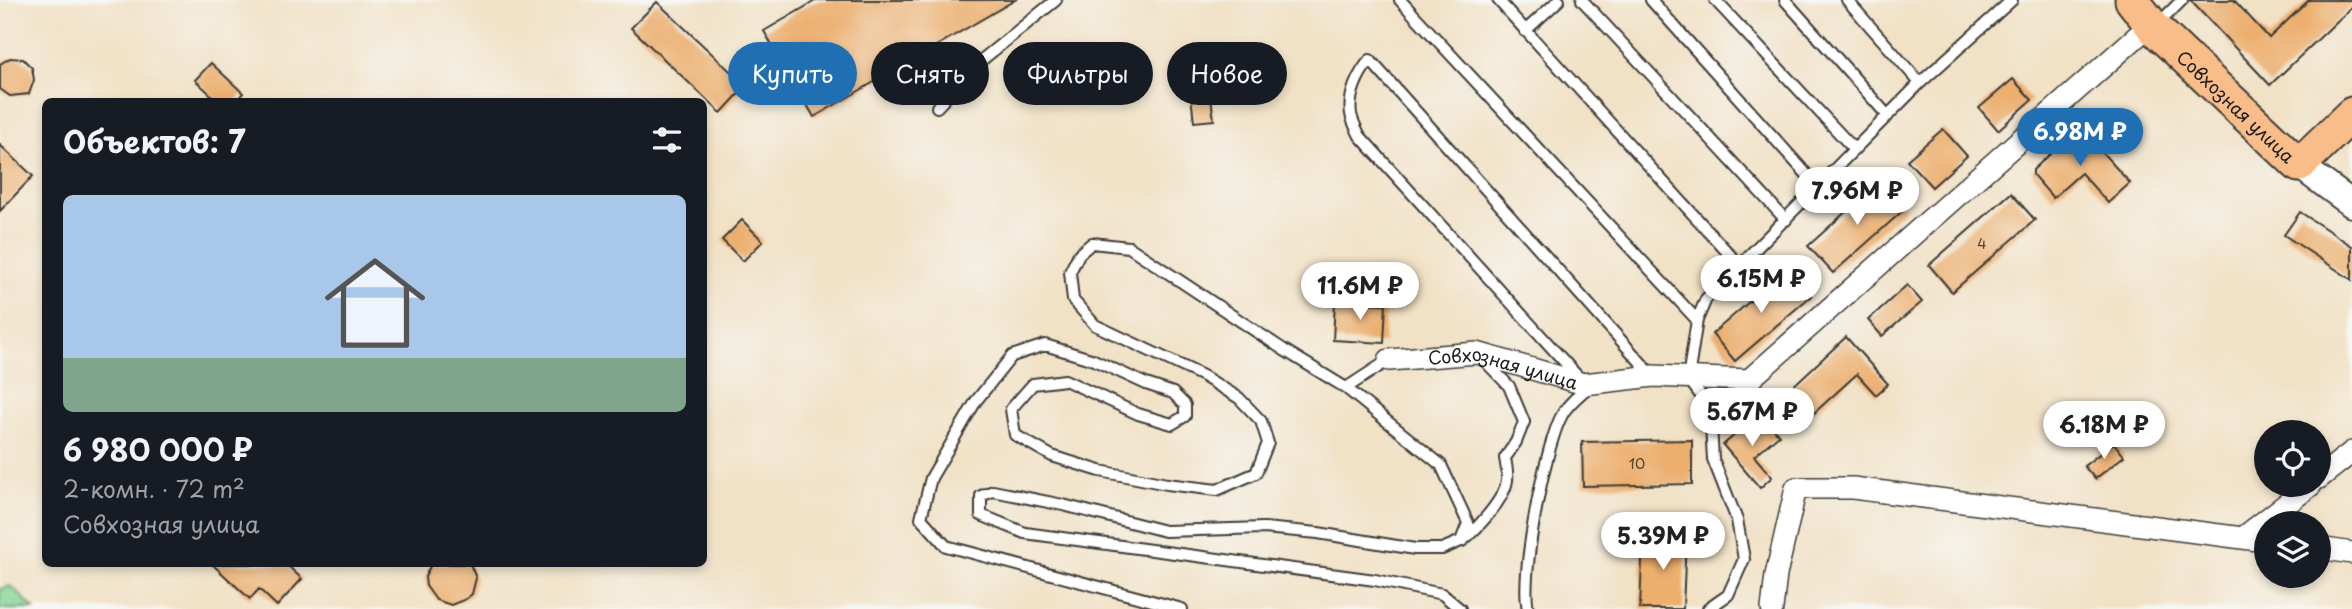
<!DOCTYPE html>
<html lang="ru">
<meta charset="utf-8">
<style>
:root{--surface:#171b24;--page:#242831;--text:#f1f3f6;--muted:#9ea1a6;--accent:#1f6fb2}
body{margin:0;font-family:"Playpen Sans",sans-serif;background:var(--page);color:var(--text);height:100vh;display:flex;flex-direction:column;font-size:26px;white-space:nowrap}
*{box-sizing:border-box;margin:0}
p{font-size:23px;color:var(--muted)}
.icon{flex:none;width:38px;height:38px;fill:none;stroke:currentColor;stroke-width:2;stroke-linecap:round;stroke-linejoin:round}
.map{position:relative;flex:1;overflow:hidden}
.panel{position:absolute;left:42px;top:98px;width:665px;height:469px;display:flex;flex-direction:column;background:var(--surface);border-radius:10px;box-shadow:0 4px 10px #0003}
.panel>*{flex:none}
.top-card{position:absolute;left:728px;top:42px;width:665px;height:63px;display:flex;gap:14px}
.controls{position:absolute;left:2254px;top:420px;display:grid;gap:14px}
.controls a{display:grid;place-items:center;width:77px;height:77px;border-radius:50%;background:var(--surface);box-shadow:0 4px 10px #0003;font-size:35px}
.price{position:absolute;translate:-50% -60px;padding:0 16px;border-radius:24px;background:#fff;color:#222;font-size:23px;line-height:46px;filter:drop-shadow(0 2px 4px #0008)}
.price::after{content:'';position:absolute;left:50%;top:42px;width:21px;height:16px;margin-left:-10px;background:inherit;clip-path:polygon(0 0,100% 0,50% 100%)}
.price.current{background:var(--accent);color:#fff}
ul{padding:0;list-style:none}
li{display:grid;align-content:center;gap:14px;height:371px;padding:0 21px}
li span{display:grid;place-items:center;height:217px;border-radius:10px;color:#555}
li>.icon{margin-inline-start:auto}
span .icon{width:126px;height:126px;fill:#fffc;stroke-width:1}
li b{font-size:30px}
h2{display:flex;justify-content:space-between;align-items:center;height:84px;padding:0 21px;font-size:30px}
.tag{padding:0 24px;border-radius:32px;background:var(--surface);box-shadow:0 4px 10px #0003;font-size:24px;line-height:63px}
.tag.current{background:var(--accent);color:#fff}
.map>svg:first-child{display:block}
.green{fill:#82d698;stroke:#4f795a;stroke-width:2}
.building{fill:#ecaf6e}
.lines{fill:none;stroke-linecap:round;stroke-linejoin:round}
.service-casing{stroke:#3c3a35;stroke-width:14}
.minor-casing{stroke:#3c3a35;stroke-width:24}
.tertiary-casing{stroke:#3c3a35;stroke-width:30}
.primary-casing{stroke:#3c3a35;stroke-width:37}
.service{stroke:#fff;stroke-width:10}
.minor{stroke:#fff;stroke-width:21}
.tertiary{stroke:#fff;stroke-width:26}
.primary{stroke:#f8bd89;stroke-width:33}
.labels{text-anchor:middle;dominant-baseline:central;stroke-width:5;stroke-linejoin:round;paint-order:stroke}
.number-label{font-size:14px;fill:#504130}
.street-label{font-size:18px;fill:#1c1c1c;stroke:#f6f6f2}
</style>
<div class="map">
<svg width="2352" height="609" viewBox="0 0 2352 609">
<rect width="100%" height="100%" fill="#f6f6f2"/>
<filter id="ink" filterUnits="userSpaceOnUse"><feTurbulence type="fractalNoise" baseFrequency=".0143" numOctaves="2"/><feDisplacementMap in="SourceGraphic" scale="14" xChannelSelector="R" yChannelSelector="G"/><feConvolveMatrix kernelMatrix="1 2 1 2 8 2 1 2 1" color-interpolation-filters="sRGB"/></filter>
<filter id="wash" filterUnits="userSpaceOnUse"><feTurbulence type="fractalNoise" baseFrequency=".00686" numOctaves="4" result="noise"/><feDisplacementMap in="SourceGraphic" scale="28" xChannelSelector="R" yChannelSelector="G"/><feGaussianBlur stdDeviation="1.57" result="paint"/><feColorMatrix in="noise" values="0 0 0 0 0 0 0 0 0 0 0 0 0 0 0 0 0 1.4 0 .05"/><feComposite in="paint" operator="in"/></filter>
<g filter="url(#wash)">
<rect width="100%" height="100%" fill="#f1e1c5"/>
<path class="green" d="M11,586L34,609H0V589Z"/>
<g id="blocks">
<path class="building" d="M817,0H1015L814,117L764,31Z
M2190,0H2234L2269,38L2309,0H2352V7L2270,85Z
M657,2L746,86L721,113L631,28Z
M10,58L23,59L32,68L34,80L29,94L10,96L0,89V64Z
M211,63L243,93L235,102H219L195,80Z
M2013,79L2032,100L1998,130L1979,108Z
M1209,84L1214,120L1194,122L1190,87Z
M2079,127L2130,183L2108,203L2081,173L2053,198L2033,175V170Z
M1943,129L1967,156L1932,187L1907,160Z
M0,145L33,176L0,211Z
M1881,180L1906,208L1833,273L1808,246Z
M2011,193L2035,220L1952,292L1929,265Z
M2300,212L2352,246V280L2284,235Z
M742,220L763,241L743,261L722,240Z
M1787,269L1811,296L1735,361L1712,334Z
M1907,285L1922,302L1882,336L1868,320Z
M1335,302L1386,304L1384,343L1333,340Z
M1846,337L1888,384L1876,395L1857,374L1814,413L1791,388Z
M1760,413L1779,435L1754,456L1772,477L1760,488L1723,445Z
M1692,440V484L1583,486L1582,442Z
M2114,443L2124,456L2095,479L2084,466Z
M1643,535L1686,537L1683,609H1640Z
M212,564H286L302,579L277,606L259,589L250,599Z
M431,564H470L476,578L472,594L466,599L451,605L436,600L426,586L425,577Z"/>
</g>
</g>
<g filter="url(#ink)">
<use href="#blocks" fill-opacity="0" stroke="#3c3a35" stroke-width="2"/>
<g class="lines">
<g class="service-casing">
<path id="service" d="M1400,0L1697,320
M1498,0L1740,266
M1582,0L1786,220
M1651,0L1818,187
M1715,0L1854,149
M1785,0L1888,116
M1847,0L1920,83
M2157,25L2182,0
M1525,31L1559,0
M937,107L978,63L1056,0
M1580,379L1360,136C1357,130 1352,121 1351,114C1348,95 1358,74 1370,60L1652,375
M1346,388L1389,360
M1462,541C1477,529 1505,499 1507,480C1508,473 1506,464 1505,458L1516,442L1524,422L1509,386L1482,358
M1182,609L946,546L921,518L931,478L976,401L1012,356L1045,345L1094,360L1146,384L1173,393L1185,405V416L1172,424L1138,414L1065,380L1033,384L1011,409L1015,435L1052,456L1100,471L1167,484L1217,490L1256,473L1268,443L1261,421L1239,398L1203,376L1095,325L1073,300L1070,272L1079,254L1092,243L1129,247L1284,350L1346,388L1441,465L1468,523L1461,541L1442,549H1415L1318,533L1264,528L1165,531L1063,505L993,491L981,496V515L1025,533L1375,580L1442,594L1460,609
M1528,609C1520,575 1545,446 1562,415C1568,403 1582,393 1592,384
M1708,609L1728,595L1744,559L1737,520L1713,459L1710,408L1688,378L1697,320L1706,299L1920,83L2012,0"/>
</g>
<g class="minor-casing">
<g id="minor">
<path id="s1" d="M1389,360L1477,353L1584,384L1653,376L1749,380L2151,24"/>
<path d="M2319,478L2352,452"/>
<path d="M2244,537L2311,485"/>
<path d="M2319,548L2352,553"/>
<path d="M1772,609L1776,575L1796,488H1853L2266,541"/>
</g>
</g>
<g class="tertiary-casing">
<path id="tertiary" d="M2299,165L2352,204"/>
</g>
<g class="primary-casing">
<g id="primary">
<path id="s2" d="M2132,0L2154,28L2299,165L2352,114"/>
</g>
</g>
<use href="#service" class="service"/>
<use href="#minor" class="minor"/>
<use href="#tertiary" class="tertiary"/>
<use href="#primary" class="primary"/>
</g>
</g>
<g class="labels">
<g class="number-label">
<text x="1982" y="243">4</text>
<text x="1637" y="463">10</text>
</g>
<g class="street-label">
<text stroke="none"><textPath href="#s2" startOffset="149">Совхозная улица</textPath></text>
<text stroke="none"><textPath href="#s1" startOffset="116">Совхозная улица</textPath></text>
</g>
</g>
</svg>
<div class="controls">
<a><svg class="icon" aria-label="locate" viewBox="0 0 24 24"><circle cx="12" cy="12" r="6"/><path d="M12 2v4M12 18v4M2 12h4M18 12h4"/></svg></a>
<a><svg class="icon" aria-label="layers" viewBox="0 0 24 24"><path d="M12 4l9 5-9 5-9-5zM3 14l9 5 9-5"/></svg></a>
</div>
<b class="price current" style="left:2080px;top:168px">6.98M ₽</b>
<b class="price" style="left:1857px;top:227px">7.96M ₽</b>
<b class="price" style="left:1761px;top:315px">6.15M ₽</b>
<b class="price" style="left:1360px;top:322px">11.6M ₽</b>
<b class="price" style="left:1752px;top:448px">5.67M ₽</b>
<b class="price" style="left:2104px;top:461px">6.18M ₽</b>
<b class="price" style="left:1663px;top:572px">5.39M ₽</b>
<div class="top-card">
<a class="tag current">Купить</a>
<a class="tag">Снять</a>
<a class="tag">Фильтры</a>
<a class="tag">Новое</a>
</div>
<section class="panel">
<h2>Объектов: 7<svg class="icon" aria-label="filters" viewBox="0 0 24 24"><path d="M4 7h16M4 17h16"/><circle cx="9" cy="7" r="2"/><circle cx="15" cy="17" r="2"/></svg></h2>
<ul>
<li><span style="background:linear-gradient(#a9c7e8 75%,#7fa58c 0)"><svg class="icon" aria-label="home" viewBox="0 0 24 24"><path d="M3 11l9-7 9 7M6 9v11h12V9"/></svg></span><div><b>6 980 000 ₽</b><p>2-комн. · 72 m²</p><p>Совхозная улица</p></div></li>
</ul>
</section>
</div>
